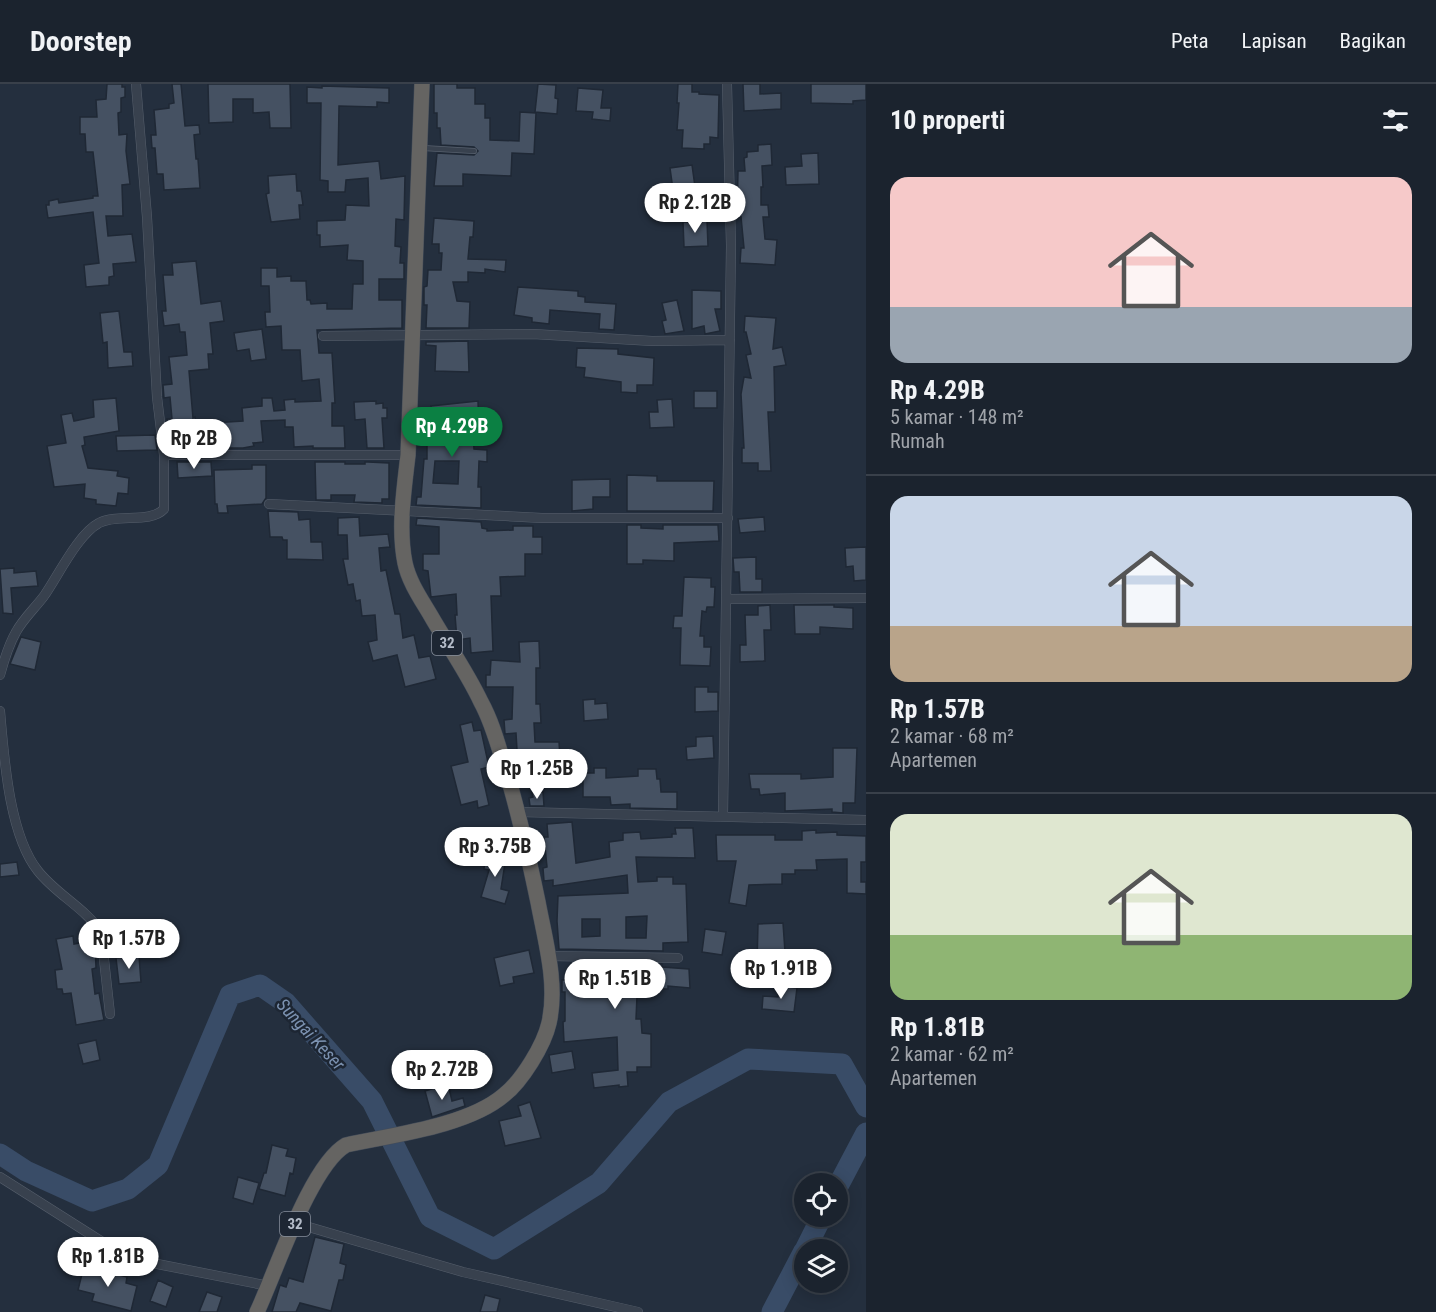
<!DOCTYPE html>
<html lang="id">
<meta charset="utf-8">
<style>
:root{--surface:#1b232e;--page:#242b36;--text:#f1f3f6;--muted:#a0a4aa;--line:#39404a;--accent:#0b8043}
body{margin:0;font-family:"Roboto Condensed",sans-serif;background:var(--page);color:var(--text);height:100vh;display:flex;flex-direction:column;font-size:22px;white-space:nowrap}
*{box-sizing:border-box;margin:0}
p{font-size:20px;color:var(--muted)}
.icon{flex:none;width:33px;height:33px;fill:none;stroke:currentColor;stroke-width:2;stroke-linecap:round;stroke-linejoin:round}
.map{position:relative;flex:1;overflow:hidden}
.drawer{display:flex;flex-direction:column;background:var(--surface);width:570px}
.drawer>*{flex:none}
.fabs{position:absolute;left:794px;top:1089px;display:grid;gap:12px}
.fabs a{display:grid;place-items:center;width:54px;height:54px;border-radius:50%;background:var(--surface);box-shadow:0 3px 15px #0003,0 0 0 2px var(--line);font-size:30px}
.price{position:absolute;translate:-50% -51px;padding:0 14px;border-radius:21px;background:#fff;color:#222;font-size:20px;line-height:39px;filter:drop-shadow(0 2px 3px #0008)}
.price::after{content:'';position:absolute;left:50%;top:36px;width:18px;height:14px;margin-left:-9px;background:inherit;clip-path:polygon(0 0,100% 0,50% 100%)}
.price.selected{background:var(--accent);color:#fff}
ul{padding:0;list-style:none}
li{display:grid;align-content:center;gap:12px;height:318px;padding:0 24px}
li+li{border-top:2px solid var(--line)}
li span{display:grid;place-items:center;height:186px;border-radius:18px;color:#555}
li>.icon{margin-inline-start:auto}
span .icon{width:108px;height:108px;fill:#fffc;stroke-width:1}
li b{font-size:26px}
h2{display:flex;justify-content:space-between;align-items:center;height:72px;padding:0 24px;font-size:26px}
header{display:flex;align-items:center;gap:36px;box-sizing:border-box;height:84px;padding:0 30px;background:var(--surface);border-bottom:2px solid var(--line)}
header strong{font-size:28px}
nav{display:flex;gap:33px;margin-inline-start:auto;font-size:21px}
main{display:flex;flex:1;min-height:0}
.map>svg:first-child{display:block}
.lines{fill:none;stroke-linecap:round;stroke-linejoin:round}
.river{stroke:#394c67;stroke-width:21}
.building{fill:#455162;stroke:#1f2835;stroke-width:1.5;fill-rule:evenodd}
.service-casing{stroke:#565f6c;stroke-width:6}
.minor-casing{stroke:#565f6c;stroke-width:10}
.trunk-casing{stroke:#434c59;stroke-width:16}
.service{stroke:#38414e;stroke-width:4.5}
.minor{stroke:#38414e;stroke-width:9}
.trunk{stroke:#656462;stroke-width:15}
.labels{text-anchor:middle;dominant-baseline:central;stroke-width:5;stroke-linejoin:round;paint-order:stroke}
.shield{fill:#1d2633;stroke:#878f9c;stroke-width:1.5}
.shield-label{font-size:15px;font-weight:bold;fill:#b4bcc9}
.water-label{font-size:18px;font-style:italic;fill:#7c92b1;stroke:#1d2633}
</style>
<header>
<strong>Doorstep</strong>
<nav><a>Peta</a><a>Lapisan</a><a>Bagikan</a></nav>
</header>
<main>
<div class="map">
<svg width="866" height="1228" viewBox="0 0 866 1228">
<rect width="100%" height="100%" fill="#242f3e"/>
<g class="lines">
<path class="river" d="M0,1070L26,1087L92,1117L128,1105L158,1081L230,911L260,901L286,919L372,1017L430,1133L494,1165L599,1099L669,1018L748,975L842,980L866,1023
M837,1104L866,1049
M805,1166L822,1132
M772,1228L804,1167"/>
</g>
<path class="building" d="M107,0H122V3H125V13L121,14V28L118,29L119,51L127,50L126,67L130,100L122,101L123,132H106L108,152L132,150L136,178L113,180L114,192L109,193V201L86,203L84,181L99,179L93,128L48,134L46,121H49V117L58,115L59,119L93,114V112H98L93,68H86L85,50H80V33H97L96,16L106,15Z
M172,0H181L185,42L199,41L200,50L194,51L196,75H198L200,104L164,106L163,90H157L155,64H152L151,51H156L154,26L169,24V20L174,19Z
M208,0H290L291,44H270L269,28L253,29V15H233V38L209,39Z
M434,0H457V4H475V20H485V34H490V56L519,57L520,28L536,29L534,70L512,69L511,92L463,90V102H434L437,69L474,71L478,67L474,63L441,61L440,44H437V29H434Z
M538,0L556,1L555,14L558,15L557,30L535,28Z
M678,0H692V8H699V10L719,11L718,54L710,53V60H704V65L682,64L683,46H677L679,19H677Z
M743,0H760V10L781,9V25L744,27Z
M811,0H866V16L853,17V20L811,19Z
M322,2L389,4V19L377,18V23L339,22L338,81L379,77L381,95L405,92L404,136L396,135L395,162L401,163L400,179H404V195H379V216H402V244L317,246L319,269H332L335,319H332V342H344L345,364H313V362L294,363L293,343H285V336L261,337L263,358L253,359L254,362L243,364H170L167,335H172L170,313L164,314L163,301L172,300L169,273L187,271L185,248H180L179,240L164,242L162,227H166L163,191H173L172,179L196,177L201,220L221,217L224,237L210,239L213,270H208L209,285L189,287L193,334L195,333L196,340L243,337L242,324L262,322V314H272L274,327L285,326L284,316L295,315V318L321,317L319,295L302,297L300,266H282L281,242L266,243L265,228H270L269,202H261V184H277V193L291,192V197H306L307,216H310L311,220L327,219V225H352L353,200H363V177L347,176L348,161L320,163V151H317V137L345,136L346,121L369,122L368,94L346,96L345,108H328V97L320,96L321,19H307V3L322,4Z
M578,4L603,6L601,24H611L610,37L592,35L593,28L576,27Z
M771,60L772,81L762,82L763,103H761V121H768L769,133H763L765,155L777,156L775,181L740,179L741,164H744L741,133L737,134L738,87H745L744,74L747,73V68L758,67V61Z
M818,69L819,100L786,101L785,83L802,82L801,70Z
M692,81L696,110L674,113L670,84Z
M296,90L297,107H301L303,121H299L300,135L271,138L266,110L269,109L268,92Z
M723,113V127L712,128V135L699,136L697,115Z
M434,134L474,137L473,153H470L468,175L506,176L505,188L485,185V189L468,188V198H453L457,217L470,218L469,244H426L427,221H424V203L427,202L428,186H441L442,169H439V160H432Z
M707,137L708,162L684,163L683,138Z
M518,203L578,207V212L585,213V218L616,220L614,246L599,245L600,230L550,226L549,240L532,238V234L514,231Z
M692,206L721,207V225H715L720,247L705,250L704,242L692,245Z
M677,216L684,247L665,250L662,237L666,236L662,219Z
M119,227L124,268H132L133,282L108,284L107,258L103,259L100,229Z
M745,232L776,234L773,265L782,263L786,281L774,283L775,328H768L771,387H758V379H742V364H744L741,310L744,293L751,294L746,271L751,270L746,248H744Z
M262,245L266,275L251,277L249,265L237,267L234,249Z
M468,257L469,288L435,287L436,262L426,261V258Z
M577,264L618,265V270L654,274L653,301H637V309L621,308V298L584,293L585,284L576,283Z
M694,307H717V324H694Z
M116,314L119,347L84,353L85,361L82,362L88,384L118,387L117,392L129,394L128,410L118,409L116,422L96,420V416L84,414L85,400L54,403L47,362L66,359L61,331L72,329L74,337L94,333L93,316Z
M672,315L674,343L650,344L649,328H658L657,316Z
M376,317V320L383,319V324H387V334H382L384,364H367L365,335L355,336L354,318Z
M478,317L479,348H473L474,365L487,366V378L479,377L478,403H481V424L416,421L417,413H421L424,375H427V355H423L424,340H433L431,322ZM435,377H459L458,400L433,399Z
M155,351L157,366L117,367L116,352Z
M177,378H211L212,392L178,394Z
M315,378H345V380H365V378H368L389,379V415H382V419L354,418L355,411H331V416H316Z
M252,381H266V414L262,420L227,422L228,429H218L217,420H215L214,386L252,385Z
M627,391L657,392V397H714L713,427H627Z
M610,395V413H593V425L572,427V396Z
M268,427L298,428L299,436L310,435L311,458H322L323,476L287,475V456H283L282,453H270Z
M359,433L360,452L388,450L390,463L379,464L381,487L386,486L395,530H400L403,554L414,551L419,574L430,572L436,595L405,603L397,571L373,577L368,558L377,556L375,531L362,532L360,516L356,517L353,500L348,501L343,475H348L347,451H338V434Z
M764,433L765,447L740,449L738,435Z
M417,434L481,438L482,444L487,445V447L513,446V442H533V453H542V470H525V492L500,493L501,512H491L493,567L471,569L470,554L457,556L455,531H457L456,510L431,513L428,487L423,486V470H439V443L416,441Z
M627,441H641V444L663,445V441H718L719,457L674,459V477L643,476V480H627Z
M866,463V496L854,497L853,482L846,483L845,464Z
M756,473V495H762V508H740L739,488H734L733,474Z
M14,484V489L36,487L38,502L11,504L13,530L3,529L0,485Z
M684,493L711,494V503H715L714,523H707L706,528L702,527L700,552H704V563H711L710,582L680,581L681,544H673L674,532H682Z
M770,521L771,546H764L765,577L740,578V561H746L745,531H758V522Z
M794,521H834V523L853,524V545L820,543V550H795Z
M21,553L41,558L35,586L10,580Z
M539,557L540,584H536V620H540L541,639H534L535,658H559L561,689L535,691L534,682L518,683L516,649L505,650L504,636L512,635L513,603H486V591H490L491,576L520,578L519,558Z
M695,603H708V608H718V627L695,628Z
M595,615V620L607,619L608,635L584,637L583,616Z
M472,638L474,647L481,646L489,683L481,685L489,721L478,724L477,717L461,721L451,682L468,678L460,641Z
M713,652L714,674L687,676L686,663L696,662V653Z
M833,664H857L855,719H843V729L832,728V725L785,727V709L760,711L759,705H751L749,690H801V695L833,693Z
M594,684H606V694L638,692V685H656L657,695H660L661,708H677V725L630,724V720L611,721L610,713H583V689H594Z
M543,708L544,722H530L529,714L533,713L532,709Z
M572,738L576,779L610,773L609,758L623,756V749L640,748L641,755L672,753V750H676L675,744H693L695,774L636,773L638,798L657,797V793H673V800H686L688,858L663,859V867L559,865L557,837L558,812L628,809L627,791L553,802V796L544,797L543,784L547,783L544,753H548L547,740ZM647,832L646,854H626V833ZM582,835H600V852L582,853Z
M816,746V749L837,748V751L866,752V778H861V798H866V810L847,809V775L816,776L817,786H795V790H782V800L749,801L746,822L729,819L736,777H717L716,751H775V756H802V747Z
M486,766L502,768L501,778L505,779L501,805L509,807L505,820L481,813L489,786L484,785Z
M17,778L19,791L0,793V780Z
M783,839L785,868H789L788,889L768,888L769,882L757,881L758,840Z
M705,845L726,848L722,871L702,868Z
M73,852L74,860L95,856L96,884L92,885L95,910L99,909L104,936L76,941L71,909L63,910L62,905H57L55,886L62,885L56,855Z
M529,866L534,889L513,893L514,899L500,902L494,874Z
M139,872L141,898L119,900L116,874Z
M571,879L662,880V883L689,885L690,904L668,902V905H643V912H637L636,935H641L642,949L651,950V983H637V988H627L628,1002L619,1003V1001L594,1004L592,989L618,986L617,953L564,958L563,938L565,937V908H562V896H571Z
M779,902L797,904L794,928L762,925L763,912L778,913Z
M96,956L100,976L83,980L78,960Z
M572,967L575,985L552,989L549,971Z
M448,1000L452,1017L463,1014L465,1022L432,1033L425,1007Z
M530,1018L541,1054L505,1062L499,1037L521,1032L518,1022Z
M272,1061L288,1065L286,1072L296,1074L293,1090L290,1089L285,1112L259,1105L264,1089H266Z
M238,1093L259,1099L253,1120L233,1114Z
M315,1153L344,1160L340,1179L346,1181L343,1196H339L331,1227L300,1219L296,1228H272L280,1201L286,1203L289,1194L303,1198Z
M84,1182L127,1193L126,1199L137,1202L131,1227L92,1217L94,1210L78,1206Z
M158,1196L173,1203L166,1223L150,1217Z
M207,1208L222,1213L217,1228H199Z
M485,1211L500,1215L497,1228H480Z"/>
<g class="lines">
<g class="service-casing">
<path id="service" d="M423,64L474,67"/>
</g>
<g class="minor-casing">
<path id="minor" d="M136,0L147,133L157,313L164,371H408
M323,252L533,250L652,257L730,256
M269,420L542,434H728
M727,515L866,514
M0,591C4,576 8,562 16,548C23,535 35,524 44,512C58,492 78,450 99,439C117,429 150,440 164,425V371
M0,627C4,673 9,751 38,787C56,810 85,824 101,848L110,930
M519,728L866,736
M723,732L731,162L727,0
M548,872L678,874
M0,1093L123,1171L147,1178L269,1202
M295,1139L463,1188L638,1228"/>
</g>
<g class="trunk-casing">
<path id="trunk" d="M257,1228C276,1188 310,1082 346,1061C392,1051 468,1042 504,1011C522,997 544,961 549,939C558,900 545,856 538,818C528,770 518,724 503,677C497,657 491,636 481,618C467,588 447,560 431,532C421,515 409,498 405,479C398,444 404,406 408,371L422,0"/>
</g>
<use href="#service" class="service"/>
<use href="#minor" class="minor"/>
<use href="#trunk" class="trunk"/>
</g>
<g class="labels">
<g class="shield">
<rect x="432" y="547" width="30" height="24" rx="4.5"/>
<rect x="280" y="1128" width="30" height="24" rx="4.5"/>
</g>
<g class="shield-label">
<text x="447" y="559">32</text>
<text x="295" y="1140">32</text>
</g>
<g class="water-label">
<text transform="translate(311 950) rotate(47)">Sungai Keser</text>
</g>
</g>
</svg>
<div class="fabs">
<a><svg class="icon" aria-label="locate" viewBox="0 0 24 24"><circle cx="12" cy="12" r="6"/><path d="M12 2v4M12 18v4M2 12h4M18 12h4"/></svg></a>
<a><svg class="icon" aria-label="layers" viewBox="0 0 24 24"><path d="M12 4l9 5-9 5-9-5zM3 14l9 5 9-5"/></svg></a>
</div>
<b class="price" style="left:695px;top:150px">Rp 2.12B</b>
<b class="price selected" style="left:452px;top:374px">Rp 4.29B</b>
<b class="price" style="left:194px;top:386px">Rp 2B</b>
<b class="price" style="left:537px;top:716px">Rp 1.25B</b>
<b class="price" style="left:495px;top:794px">Rp 3.75B</b>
<b class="price" style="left:129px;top:886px">Rp 1.57B</b>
<b class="price" style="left:781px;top:916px">Rp 1.91B</b>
<b class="price" style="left:615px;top:926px">Rp 1.51B</b>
<b class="price" style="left:442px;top:1017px">Rp 2.72B</b>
<b class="price" style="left:108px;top:1204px">Rp 1.81B</b>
</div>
<section class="drawer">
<h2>10 properti<svg class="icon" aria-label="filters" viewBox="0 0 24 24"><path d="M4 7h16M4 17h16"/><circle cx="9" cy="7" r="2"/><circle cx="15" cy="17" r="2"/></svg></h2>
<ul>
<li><span style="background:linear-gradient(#f6c9c9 70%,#9aa5b1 0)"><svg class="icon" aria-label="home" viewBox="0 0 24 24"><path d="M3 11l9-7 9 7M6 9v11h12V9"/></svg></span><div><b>Rp 4.29B</b><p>5 kamar · 148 m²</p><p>Rumah</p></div></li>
<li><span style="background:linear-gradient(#c9d6e8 70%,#b9a48a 0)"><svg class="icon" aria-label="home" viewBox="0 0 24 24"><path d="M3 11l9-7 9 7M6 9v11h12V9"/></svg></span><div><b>Rp 1.57B</b><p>2 kamar · 68 m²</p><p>Apartemen</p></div></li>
<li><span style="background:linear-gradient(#dfe7d0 65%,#8fb573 0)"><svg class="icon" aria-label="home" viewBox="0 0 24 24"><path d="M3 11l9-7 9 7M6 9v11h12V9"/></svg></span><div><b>Rp 1.81B</b><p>2 kamar · 62 m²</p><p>Apartemen</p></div></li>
</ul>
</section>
</main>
